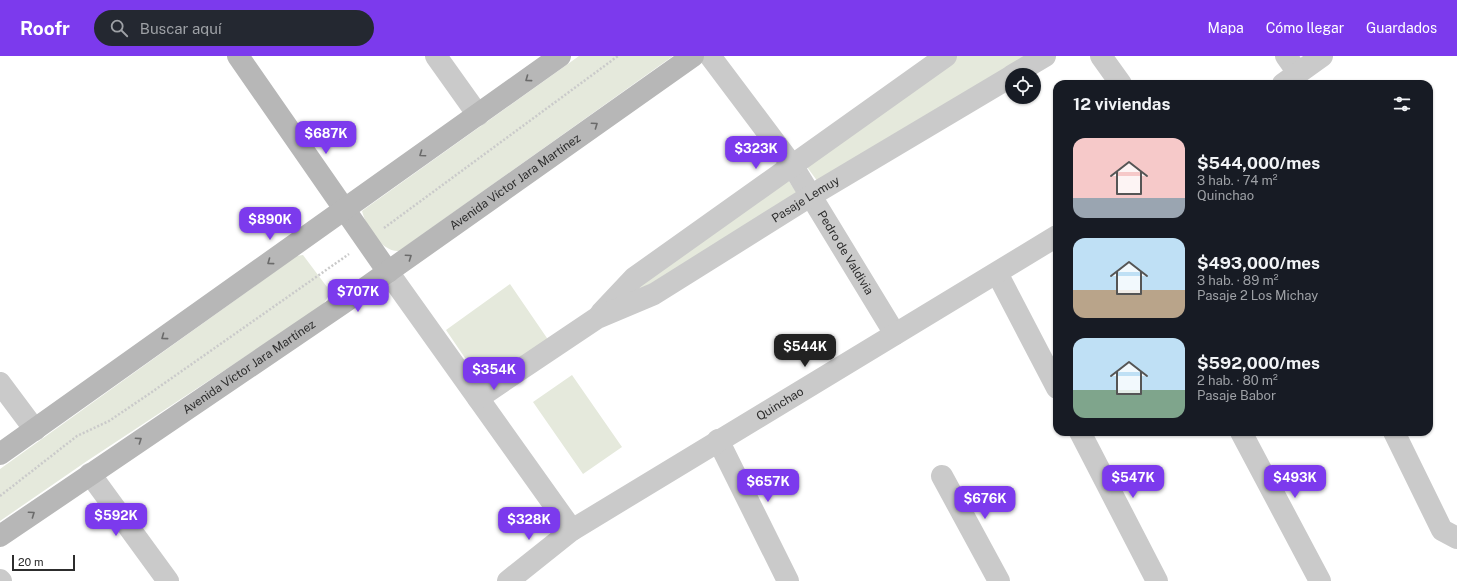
<!DOCTYPE html>
<html lang="es">
<meta charset="utf-8">
<style>
:root{--surface:#171b24;--page:#242831;--text:#f1f3f6;--muted:#9ea1a6;--accent:#7c3aed}
body{margin:0;font-family:"Public Sans",sans-serif;background:var(--page);color:var(--text);height:100vh;display:flex;flex-direction:column;font-size:15px;white-space:nowrap}
*{box-sizing:border-box;margin:0}
p{font-size:13px;color:var(--muted)}
.icon{flex:none;width:22px;height:22px;fill:none;stroke:currentColor;stroke-width:2;stroke-linecap:round;stroke-linejoin:round}
.map{position:relative;flex:1;overflow:hidden}
.details{position:absolute;left:1053px;top:24px;width:380px;height:356px;display:flex;flex-direction:column;background:var(--surface);border-radius:12px;box-shadow:0 1px 3px #0004}
.details>*{flex:none}
.fabs{position:absolute;left:1005px;top:12px;display:grid;gap:8px}
.fabs a{display:grid;place-items:center;width:36px;height:36px;border-radius:50%;background:var(--surface);box-shadow:0 1px 3px #0004;font-size:20px}
.scale{position:absolute;left:12px;bottom:10px;width:63px;box-sizing:border-box;padding-left:4px;border:2px solid #2d2d2d;border-top:0;font-size:11px;line-height:14px;white-space:nowrap;color:#2d2d2d;-webkit-text-stroke:3px #fff;paint-order:stroke}
.price{position:absolute;translate:-50% -34px;padding:0 9px;border-radius:8px;background:var(--accent);color:#fff;font-size:13px;line-height:26px;filter:drop-shadow(0 1px 2px #0008)}
.price::after{content:'';position:absolute;left:50%;top:24px;width:12px;height:9px;margin-left:-6px;background:inherit;clip-path:polygon(0 0,100% 0,50% 100%)}
.price.on{background:#222;color:#fff}
ul{padding:0;list-style:none}
li{display:flex;align-items:center;gap:12px;height:100px;padding:0 20px}
li span{display:grid;place-items:center;flex:none;width:112px;height:80px;border-radius:12px;color:#555}
li>.icon{margin-inline-start:auto}
span .icon{width:48px;height:48px;fill:#fffc;stroke-width:1}
li b{font-size:17px}
h2{display:flex;justify-content:space-between;align-items:center;height:48px;padding:0 20px;font-size:17px}
header{display:flex;align-items:center;gap:24px;box-sizing:border-box;height:56px;padding:0 20px;background:var(--accent);color:#fff}
header strong{font-size:19px}
nav{display:flex;gap:22px;margin-inline-start:auto;font-size:14px}
.search{width:280px;height:36px;background:var(--page);display:flex;align-items:center;gap:10px;box-sizing:border-box;padding:0 14px;border-radius:22px;color:var(--muted);font-size:15px}
.map>svg:first-child{display:block}
.green{fill:#e5e9dc}
.lines{fill:none;stroke-linecap:round;stroke-linejoin:round}
.path{stroke:#cacaca;stroke-width:2.5;stroke-dasharray:2 2;stroke-linecap:butt}
.street{stroke:#cacaca;stroke-width:22}
.secondary{stroke:#b7b7b7;stroke-width:22}
.oneway{stroke:#6b6b6b}
.labels{text-anchor:middle;dominant-baseline:central;stroke-width:4;stroke-linejoin:round;paint-order:stroke}
.street-label{font-size:12px;fill:#2d2d2d;stroke:#fff}
</style>
<header>
<strong>Roofr</strong>
<div class="search"><svg class="icon" aria-label="search" viewBox="0 0 24 24"><circle cx="10" cy="10" r="6"/><path d="M15 15l6 6"/></svg>Buscar aquí</div>
<nav><a>Mapa</a><a>Cómo llegar</a><a>Guardados</a></nav>
</header>
<div class="map">
<svg width="1457" height="525" viewBox="0 0 1457 525">
<rect width="100%" height="100%" fill="#fff"/>
<path class="green" d="M579,0H673L399,195C381,196 366,170 362,155L366,152Z
M957,0H1036L818,126L807,111L811,103Z
M788,124L799,140L621,246L637,226Z
M303,199L327,231L329,239L322,250L87,405L0,465V413L273,217L296,200Z
M510,228L549,285L485,326L480,324L446,274Z
M572,319L622,391L583,418L533,346Z"/>
<g class="lines">
<path class="path" d="M384,172L618,0
M0,440L77,380L109,365L149,338L349,198"/>
<g class="street">
<path d="M436,0L478,59"/>
<path id="s1" d="M710,0L792,109L895,278"/>
<path d="M1101,0L1121,28"/>
<path d="M1286,0L1298,17"/>
<path d="M1013,19L1045,0"/>
<path d="M1283,28L1322,0"/>
<path d="M388,216L572,474"/>
<path d="M997,217L1057,332"/>
<path d="M601,257L634,222L946,0"/>
<path d="M0,327L35,374"/>
<path id="s2" d="M478,342L597,262L654,238L812,139L1012,20"/>
<path d="M1080,376L1157,525"/>
<path d="M1241,376L1320,525"/>
<path d="M1394,376L1442,474L1457,482"/>
<path d="M718,384L788,525"/>
<path d="M90,418L168,525"/>
<path d="M942,420L999,525"/>
<path d="M0,524L1,525"/>
<path id="s3" d="M508,525L572,474L1057,180"/>
</g>
<g class="secondary">
<path d="M238,0L388,216"/>
<path d="M0,398L560,0"/>
<path id="s4" d="M0,480L358,237L693,0"/>
</g>
</g>
<defs><path id="oneway-chevron" d="M-2-3.5L2.5 0L-2 3.5" fill="none" stroke-width="1.6" stroke-linecap="round" stroke-linejoin="round"/></defs>
<g class="oneway">
<use href="#oneway-chevron" transform="translate(528 23) rotate(144)"/>
<use href="#oneway-chevron" transform="translate(595 69) rotate(-35)"/>
<use href="#oneway-chevron" transform="translate(422 98) rotate(145)"/>
<use href="#oneway-chevron" transform="translate(409 201) rotate(-35)"/>
<use href="#oneway-chevron" transform="translate(270 206) rotate(144)"/>
<use href="#oneway-chevron" transform="translate(164 281) rotate(144)"/>
<use href="#oneway-chevron" transform="translate(139 384) rotate(-34)"/>
<use href="#oneway-chevron" transform="translate(32 458) rotate(-35)"/>
</g>
<g class="labels">
<g class="street-label">
<text stroke="none"><textPath href="#s4" startOffset="625">Avenida Víctor Jara Martínez</textPath></text>
<text stroke="none"><textPath href="#s2" startOffset="384">Pasaje Lemuy</textPath></text>
<text stroke="none"><textPath href="#s1" startOffset="239">Pedro de Valdivia</textPath></text>
<text stroke="none"><textPath href="#s4" startOffset="301">Avenida Víctor Jara Martínez</textPath></text>
<text stroke="none"><textPath href="#s3" startOffset="325">Quinchao</textPath></text>
</g>
</g>
</svg>
<div class="fabs">
<a><svg class="icon" aria-label="locate" viewBox="0 0 24 24"><circle cx="12" cy="12" r="6"/><path d="M12 2v4M12 18v4M2 12h4M18 12h4"/></svg></a>
</div>
<div class="scale">20 m</div>
<b class="price" style="left:326px;top:99px">$687K</b>
<b class="price" style="left:756px;top:114px">$323K</b>
<b class="price" style="left:270px;top:185px">$890K</b>
<b class="price" style="left:358px;top:257px">$707K</b>
<b class="price on" style="left:805px;top:312px">$544K</b>
<b class="price" style="left:494px;top:335px">$354K</b>
<b class="price" style="left:1133px;top:443px">$547K</b>
<b class="price" style="left:1295px;top:443px">$493K</b>
<b class="price" style="left:768px;top:447px">$657K</b>
<b class="price" style="left:985px;top:464px">$676K</b>
<b class="price" style="left:116px;top:481px">$592K</b>
<b class="price" style="left:529px;top:485px">$328K</b>
<section class="details">
<h2>12 viviendas<svg class="icon" aria-label="filters" viewBox="0 0 24 24"><path d="M4 7h16M4 17h16"/><circle cx="9" cy="7" r="2"/><circle cx="15" cy="17" r="2"/></svg></h2>
<ul>
<li><span style="background:linear-gradient(#f6c9c9 75%,#9aa5b1 0)"><svg class="icon" aria-label="home" viewBox="0 0 24 24"><path d="M3 11l9-7 9 7M6 9v11h12V9"/></svg></span><div><b>$544,000/mes</b><p>3 hab. · 74 m²</p><p>Quinchao</p></div></li>
<li><span style="background:linear-gradient(#bfe0f5 65%,#b9a48a 0)"><svg class="icon" aria-label="home" viewBox="0 0 24 24"><path d="M3 11l9-7 9 7M6 9v11h12V9"/></svg></span><div><b>$493,000/mes</b><p>3 hab. · 89 m²</p><p>Pasaje 2 Los Michay</p></div></li>
<li><span style="background:linear-gradient(#bfe0f5 65%,#7fa58c 0)"><svg class="icon" aria-label="home" viewBox="0 0 24 24"><path d="M3 11l9-7 9 7M6 9v11h12V9"/></svg></span><div><b>$592,000/mes</b><p>2 hab. · 80 m²</p><p>Pasaje Babor</p></div></li>
</ul>
</section>
</div>
